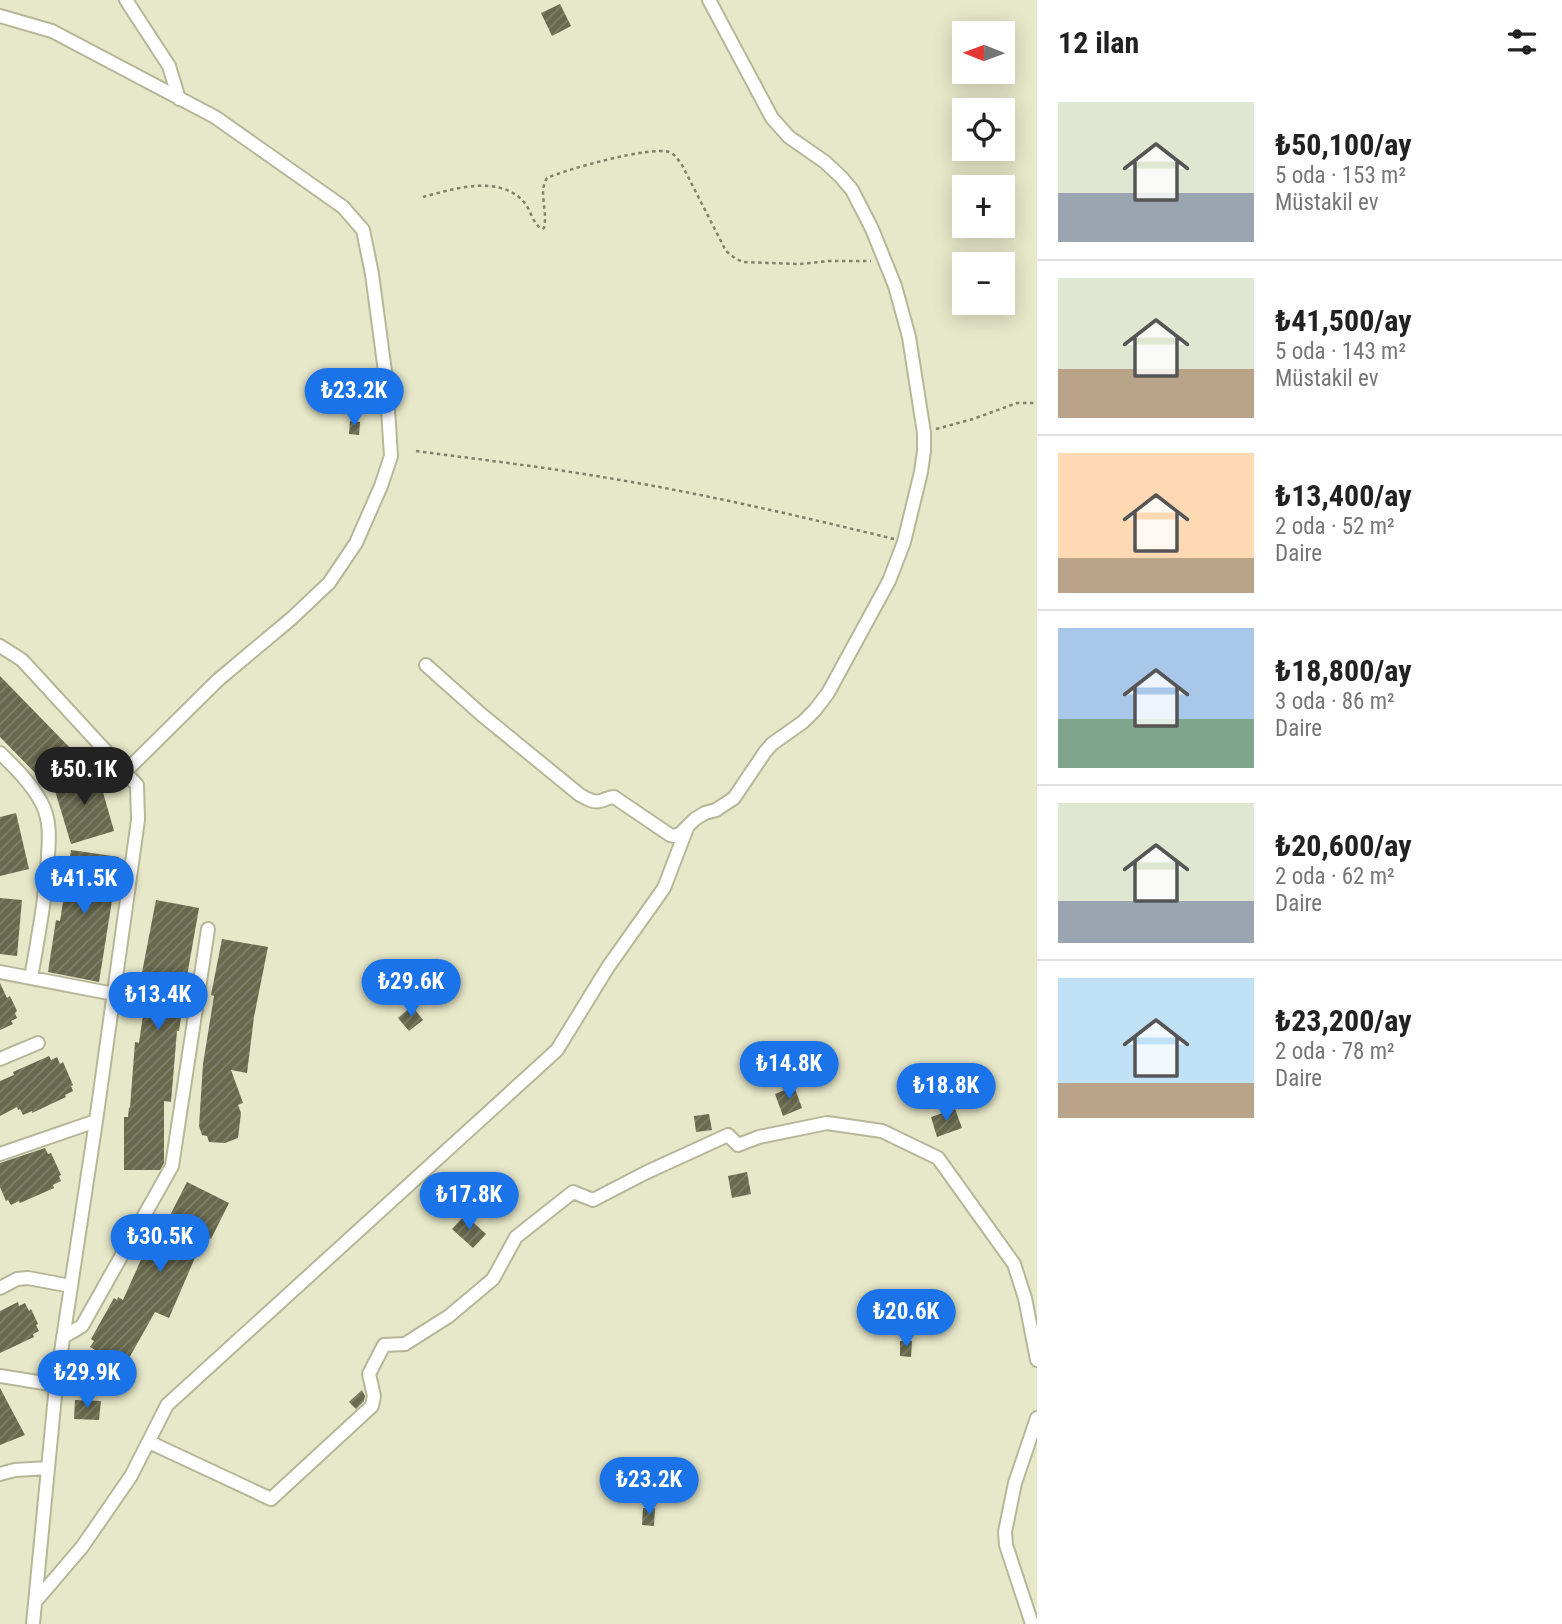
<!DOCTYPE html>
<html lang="tr">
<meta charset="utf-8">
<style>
:root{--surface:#fff;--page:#f6f6f6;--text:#222;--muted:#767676;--line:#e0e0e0;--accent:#1a73e8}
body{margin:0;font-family:"Roboto Condensed",sans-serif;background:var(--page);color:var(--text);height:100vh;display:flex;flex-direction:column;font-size:26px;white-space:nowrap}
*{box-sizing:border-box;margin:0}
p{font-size:23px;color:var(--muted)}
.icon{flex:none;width:38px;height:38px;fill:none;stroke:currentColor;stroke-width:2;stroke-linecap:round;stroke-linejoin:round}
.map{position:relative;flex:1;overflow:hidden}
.drawer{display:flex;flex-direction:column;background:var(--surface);width:525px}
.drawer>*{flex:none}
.needle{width:46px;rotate:271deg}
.buttons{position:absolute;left:952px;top:21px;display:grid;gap:14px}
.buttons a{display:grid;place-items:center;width:63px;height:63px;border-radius:0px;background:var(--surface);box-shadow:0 4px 18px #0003;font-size:35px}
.price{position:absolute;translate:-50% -60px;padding:0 16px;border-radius:24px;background:var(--accent);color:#fff;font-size:23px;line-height:46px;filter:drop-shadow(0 2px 4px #0008)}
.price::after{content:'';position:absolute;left:50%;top:42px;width:21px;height:16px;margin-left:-10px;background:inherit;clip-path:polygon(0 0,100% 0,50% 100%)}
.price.current{background:#222;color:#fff}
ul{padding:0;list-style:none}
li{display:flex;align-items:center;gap:21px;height:175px;padding:0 21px}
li+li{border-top:2px solid var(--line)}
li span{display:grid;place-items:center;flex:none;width:196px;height:140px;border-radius:0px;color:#555}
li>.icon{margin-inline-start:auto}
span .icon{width:84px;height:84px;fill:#fffc;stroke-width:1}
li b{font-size:30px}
h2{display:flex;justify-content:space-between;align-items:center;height:84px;padding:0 21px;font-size:30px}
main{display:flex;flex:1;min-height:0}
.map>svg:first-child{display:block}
.building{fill:url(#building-hatch)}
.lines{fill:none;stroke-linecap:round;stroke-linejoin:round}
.minor-casing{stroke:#b6b798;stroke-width:16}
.path{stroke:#80816b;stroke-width:2.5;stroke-dasharray:3.5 3.5;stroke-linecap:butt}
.minor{stroke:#fff;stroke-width:12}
</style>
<main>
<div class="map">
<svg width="1037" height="1624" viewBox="0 0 1037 1624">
<defs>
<pattern id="building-hatch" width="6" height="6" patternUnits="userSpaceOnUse" patternTransform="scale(1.75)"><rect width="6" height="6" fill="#68694d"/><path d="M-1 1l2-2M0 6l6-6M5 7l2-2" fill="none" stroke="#80816c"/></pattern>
</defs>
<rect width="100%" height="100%" fill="#e7e8c9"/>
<path class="building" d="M560,4L571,26L552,36L541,13Z
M350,421L360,422L359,435L349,434Z
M0,676L74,752L44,782L0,737Z
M97,771L114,831L71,844L53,784Z
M16,813L29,869L0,876V817Z
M71,850L119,857L99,982L48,972L56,920L60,921Z
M0,898L22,900L17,956L0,954Z
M156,900L199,908L187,976L179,1031H177L171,1102L164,1101V1163L160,1170H124V1117H128L129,1107L130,1108L135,1042L139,1043L143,1015L134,1014Z
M222,939L268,947L254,1017L247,1073L231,1070L243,1103L238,1105L241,1113L238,1138L225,1143L209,1142L207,1136L202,1135L199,1126L203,1064L214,996L211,995Z
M0,983L7,998L10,996L17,1011L15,1013L17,1018L11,1021L13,1024L0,1030Z
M412,1006L423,1020L409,1031L398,1018Z
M49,1056L51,1060L57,1057L60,1064L63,1062L73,1085L71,1086L73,1091L65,1095L66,1097L32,1113V1111L23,1115L20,1109L18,1110L17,1107L0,1116V1081L14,1075L13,1072Z
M794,1086L802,1108L783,1116L775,1094Z
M955,1109L962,1128L937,1137L931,1117Z
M709,1114L712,1130L696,1132L694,1116Z
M45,1148L48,1154L51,1153L61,1175L59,1176L61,1181L53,1185L54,1188L20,1203L19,1201L11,1205L8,1200L6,1201L0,1187V1163Z
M747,1172L751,1194L732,1198L728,1176Z
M187,1182L229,1203L211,1239L209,1238L200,1255L197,1253L169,1318L155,1312L124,1367L90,1347L94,1341L91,1339L114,1298L117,1300L118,1297L123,1300L148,1244L154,1247Z
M465,1215L486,1234L473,1248L452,1229Z
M18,1302L19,1306L25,1303L29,1311L31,1309L38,1324L36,1325L39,1331L33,1334L34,1337L0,1353V1311Z
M900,1341H912L911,1357L900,1356Z
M0,1388L25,1435L0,1445Z
M362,1390L365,1396L364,1401L356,1409L349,1402Z
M75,1400L101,1401L99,1420L74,1419Z
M643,1508H655L654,1526L642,1525Z"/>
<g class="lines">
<g class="minor-casing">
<path id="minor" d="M126,0L169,66L179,99
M0,16L52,31L215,117L343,207L363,230L372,274L386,379L391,456L381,486L356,543L329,583L292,618L218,680L125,772
M0,646L22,660L137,785L138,820L96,1121L56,1385L33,1624
M426,665L482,715L580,795C586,798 593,803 600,801C605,800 608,797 614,797L670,835L675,836L681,833L695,819L705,813L716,810L734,798L765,752L772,744L803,722L815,710L828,693L889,581L904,542L921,472L924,451V433L909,337L895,286L872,229L852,190L841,177L825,162L789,137L772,118L709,0
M0,753C16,768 43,796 47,818C50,830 49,843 48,855C46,897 38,937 31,978
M0,972L114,994
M0,1059L38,1043
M0,1154L96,1121
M0,1288L17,1279L28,1278L71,1286
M63,1337L82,1326L172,1166L208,929
M0,1376L56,1385
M149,1442L271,1499L372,1406L374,1396L369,1374L384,1345L405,1344L449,1316L493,1279L516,1237L573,1192L593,1200L645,1173L728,1135L738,1145L759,1137L827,1123L882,1131L938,1158L1014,1264L1025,1298L1037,1360
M0,1474L15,1470L48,1468
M35,1602L82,1547L131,1476L167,1405L557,1050L608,967L664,888L687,828
M1032,1624L1006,1545L1005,1532L1015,1483L1037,1418"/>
</g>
<path class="path" d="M423,197C453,189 499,174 524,202C531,210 532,223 542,229L544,228C548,211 538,192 547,178C567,169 650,146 669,152C675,154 677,159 681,163L726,251L736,259L744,262L800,264L829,261H871
M936,429L973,419L1017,403H1037
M416,451C476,459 536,466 596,476C696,492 795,515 894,539"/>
<use href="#minor" class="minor"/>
</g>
</svg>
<div class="buttons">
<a><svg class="needle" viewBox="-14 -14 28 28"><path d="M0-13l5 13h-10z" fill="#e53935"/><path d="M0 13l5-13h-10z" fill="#767676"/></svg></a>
<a><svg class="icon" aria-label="locate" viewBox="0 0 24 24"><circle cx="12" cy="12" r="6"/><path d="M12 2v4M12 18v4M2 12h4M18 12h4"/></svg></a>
<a>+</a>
<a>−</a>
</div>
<b class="price" style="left:354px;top:428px">₺23.2K</b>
<b class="price current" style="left:84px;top:807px">₺50.1K</b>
<b class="price" style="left:84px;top:916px">₺41.5K</b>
<b class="price" style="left:411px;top:1019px">₺29.6K</b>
<b class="price" style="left:158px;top:1032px">₺13.4K</b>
<b class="price" style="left:789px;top:1101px">₺14.8K</b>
<b class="price" style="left:946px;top:1123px">₺18.8K</b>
<b class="price" style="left:469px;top:1232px">₺17.8K</b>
<b class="price" style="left:160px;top:1274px">₺30.5K</b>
<b class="price" style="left:906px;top:1349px">₺20.6K</b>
<b class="price" style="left:87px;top:1410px">₺29.9K</b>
<b class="price" style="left:649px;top:1517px">₺23.2K</b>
</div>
<section class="drawer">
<h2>12 ilan<svg class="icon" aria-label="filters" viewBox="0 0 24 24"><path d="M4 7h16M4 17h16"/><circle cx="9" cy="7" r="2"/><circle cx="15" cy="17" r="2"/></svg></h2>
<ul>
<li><span style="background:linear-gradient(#dfe7d0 65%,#9aa5b1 0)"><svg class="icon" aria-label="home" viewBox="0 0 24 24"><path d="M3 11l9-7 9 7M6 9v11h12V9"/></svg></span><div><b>₺50,100/ay</b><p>5 oda · 153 m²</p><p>Müstakil ev</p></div></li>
<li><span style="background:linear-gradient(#dfe7d0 65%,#b9a48a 0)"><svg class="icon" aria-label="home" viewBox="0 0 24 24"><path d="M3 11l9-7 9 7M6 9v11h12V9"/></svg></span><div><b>₺41,500/ay</b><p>5 oda · 143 m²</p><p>Müstakil ev</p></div></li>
<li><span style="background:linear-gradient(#ffd9b3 75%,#b9a48a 0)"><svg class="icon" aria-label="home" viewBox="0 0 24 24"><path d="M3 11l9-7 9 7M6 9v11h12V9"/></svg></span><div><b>₺13,400/ay</b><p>2 oda · 52 m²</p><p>Daire</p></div></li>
<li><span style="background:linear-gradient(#a9c7e8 65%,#7fa58c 0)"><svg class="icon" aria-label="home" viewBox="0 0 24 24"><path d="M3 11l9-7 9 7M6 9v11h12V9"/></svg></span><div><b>₺18,800/ay</b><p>3 oda · 86 m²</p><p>Daire</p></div></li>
<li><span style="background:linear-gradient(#dfe7d0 70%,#9aa5b1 0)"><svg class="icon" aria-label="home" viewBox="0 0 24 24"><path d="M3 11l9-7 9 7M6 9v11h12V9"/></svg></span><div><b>₺20,600/ay</b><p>2 oda · 62 m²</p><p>Daire</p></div></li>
<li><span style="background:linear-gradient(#bfe0f5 75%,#b9a48a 0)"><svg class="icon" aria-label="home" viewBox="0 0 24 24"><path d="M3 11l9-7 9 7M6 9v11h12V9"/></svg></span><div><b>₺23,200/ay</b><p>2 oda · 78 m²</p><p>Daire</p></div></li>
</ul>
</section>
</main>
